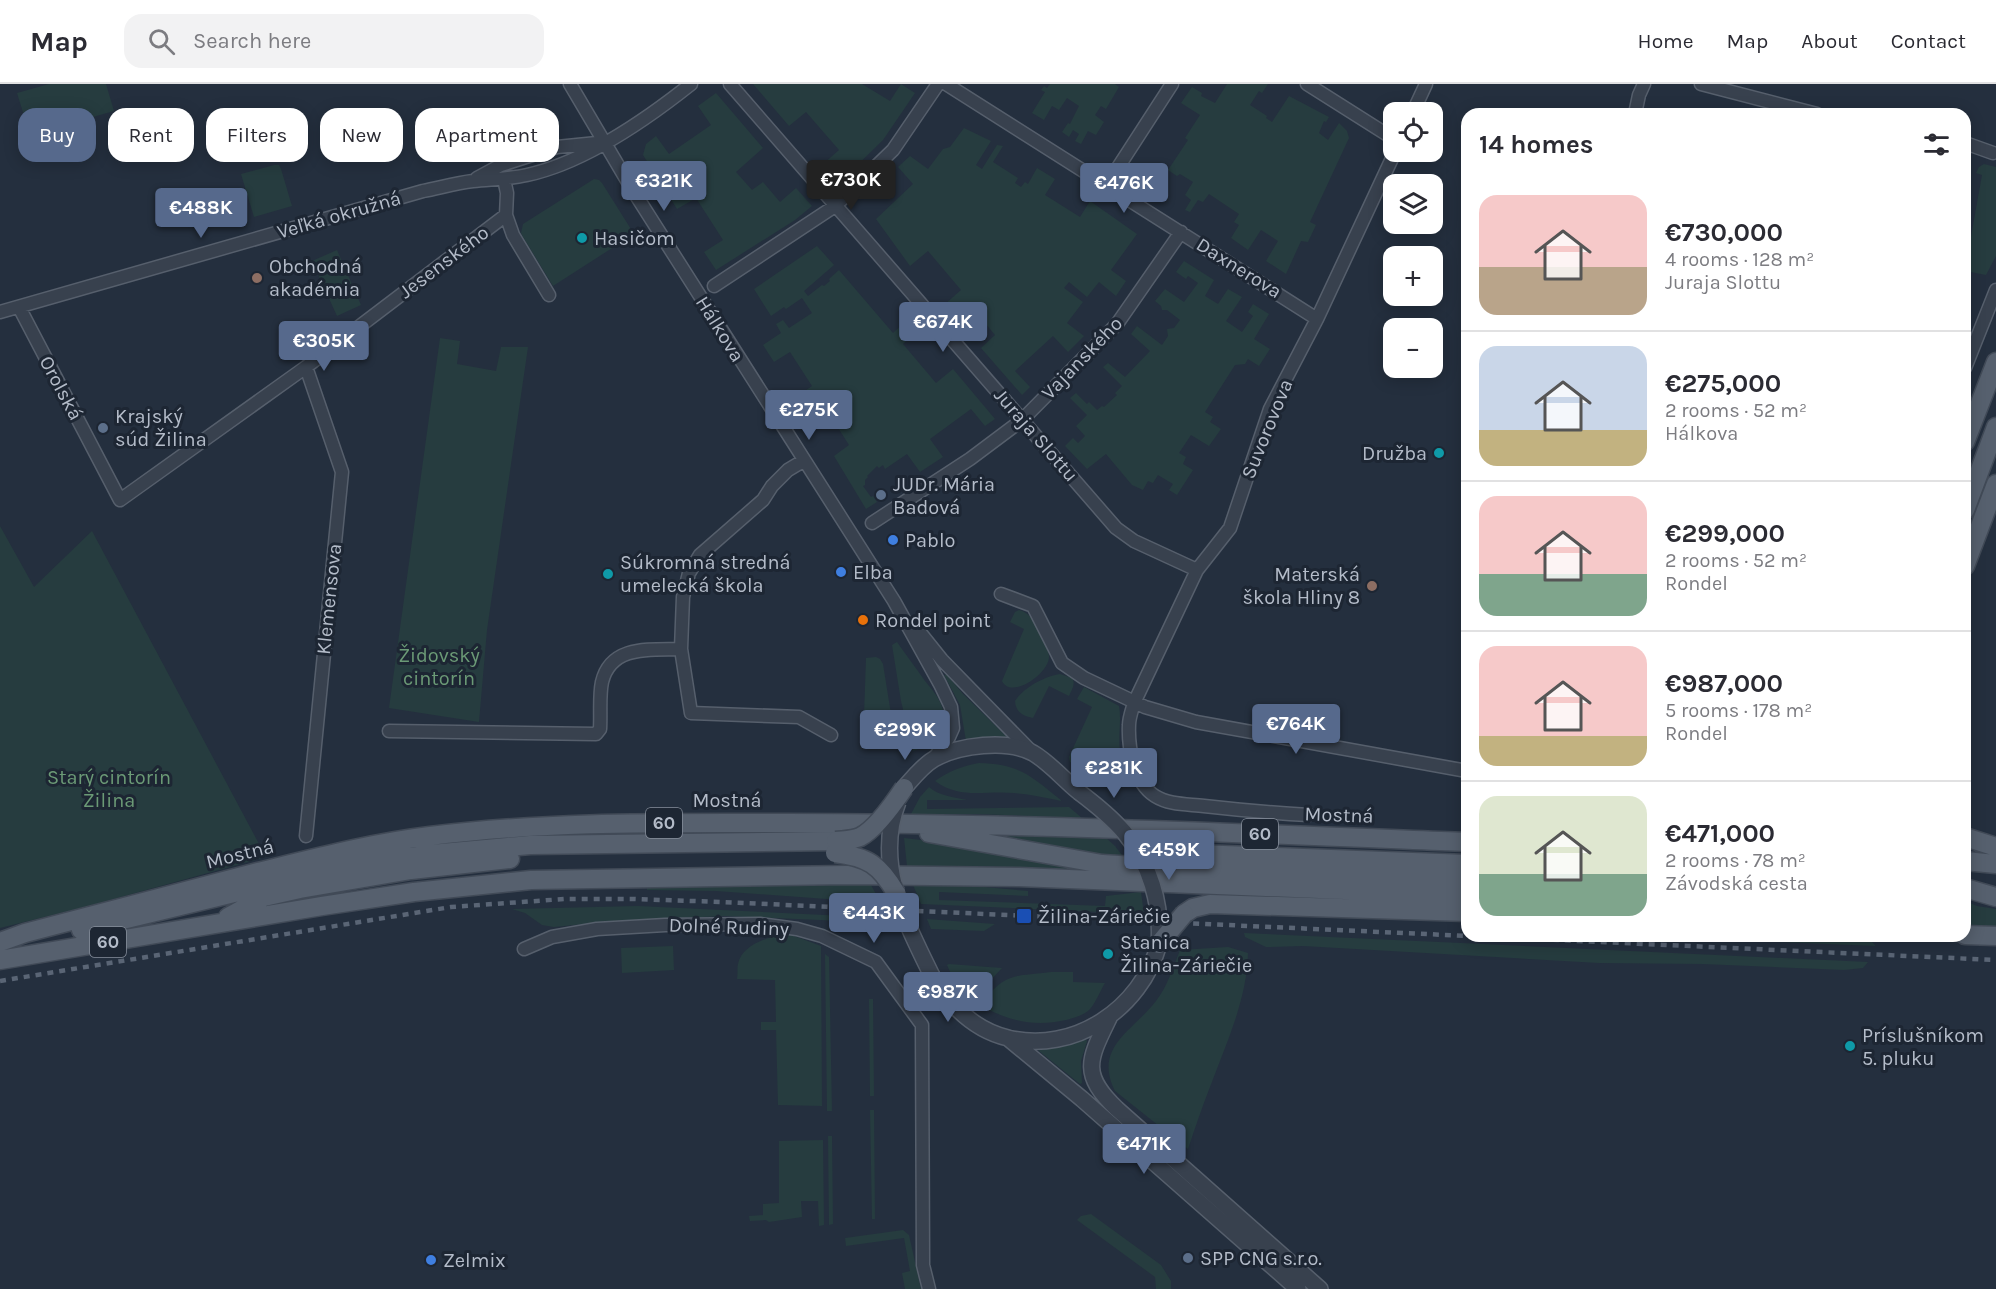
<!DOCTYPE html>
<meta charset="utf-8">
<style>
:root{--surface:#fff;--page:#f2f2f3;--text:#2b2b33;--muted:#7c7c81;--line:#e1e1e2;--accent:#56698c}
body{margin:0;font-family:Karla,sans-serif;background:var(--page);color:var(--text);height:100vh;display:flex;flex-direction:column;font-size:22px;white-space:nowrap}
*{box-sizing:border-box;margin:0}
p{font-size:20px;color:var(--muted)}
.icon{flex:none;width:33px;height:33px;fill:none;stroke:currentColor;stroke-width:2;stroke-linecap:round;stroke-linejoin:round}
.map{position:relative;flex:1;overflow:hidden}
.drawer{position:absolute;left:1461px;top:24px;width:510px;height:834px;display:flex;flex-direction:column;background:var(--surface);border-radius:18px;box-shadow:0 3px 15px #0003}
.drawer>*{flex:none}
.top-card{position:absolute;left:18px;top:24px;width:570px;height:54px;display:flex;gap:12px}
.buttons{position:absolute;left:1383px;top:18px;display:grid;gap:12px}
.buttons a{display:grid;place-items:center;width:60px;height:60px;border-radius:12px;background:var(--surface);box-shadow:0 3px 15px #0003;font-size:30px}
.price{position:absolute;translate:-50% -51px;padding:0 14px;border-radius:6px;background:var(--accent);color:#fff;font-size:20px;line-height:39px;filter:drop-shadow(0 2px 3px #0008)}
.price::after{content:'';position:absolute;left:50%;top:36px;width:18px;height:14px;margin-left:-9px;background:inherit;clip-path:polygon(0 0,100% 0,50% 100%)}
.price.on{background:#222;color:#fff}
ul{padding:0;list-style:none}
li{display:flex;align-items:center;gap:18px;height:150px;padding:0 18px}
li+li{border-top:2px solid var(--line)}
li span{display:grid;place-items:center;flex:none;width:168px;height:120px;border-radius:18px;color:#555}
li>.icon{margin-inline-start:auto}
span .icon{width:72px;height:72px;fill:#fffc;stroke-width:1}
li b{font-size:26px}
h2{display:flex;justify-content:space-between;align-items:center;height:72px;padding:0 18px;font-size:26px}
.chip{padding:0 21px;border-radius:18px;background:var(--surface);box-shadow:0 3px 15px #0003;font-size:21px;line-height:54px}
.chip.on{background:var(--accent);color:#fff}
header{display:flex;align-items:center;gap:36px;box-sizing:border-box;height:84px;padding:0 30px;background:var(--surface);border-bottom:2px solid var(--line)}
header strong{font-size:28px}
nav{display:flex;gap:33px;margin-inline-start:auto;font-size:21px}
.search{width:420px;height:54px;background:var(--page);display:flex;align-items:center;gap:15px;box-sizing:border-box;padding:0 21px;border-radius:18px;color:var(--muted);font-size:22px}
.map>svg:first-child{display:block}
.green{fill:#263c3f}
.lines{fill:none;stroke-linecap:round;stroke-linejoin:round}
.minor-casing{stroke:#565f6c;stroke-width:15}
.tertiary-casing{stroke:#565f6c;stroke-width:18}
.primary-casing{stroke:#414a57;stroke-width:21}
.minor{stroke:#38414e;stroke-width:12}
.tertiary{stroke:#38414e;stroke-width:15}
.primary{stroke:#56606e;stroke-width:18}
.rail{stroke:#5a6575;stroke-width:4.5;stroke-dasharray:6 6;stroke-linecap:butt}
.tertiary-bridge-casing{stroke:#565f6c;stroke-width:18;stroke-linecap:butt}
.primary-bridge-casing{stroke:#414a57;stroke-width:21;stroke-linecap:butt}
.tertiary-bridge{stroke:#38414e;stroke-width:15}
.primary-bridge{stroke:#56606e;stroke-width:18}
.culture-dot{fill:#0f9aa8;stroke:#1d2633;stroke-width:2}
.education-dot{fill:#8d6e63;stroke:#1d2633;stroke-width:2}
.service-dot{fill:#5c6f8a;stroke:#1d2633;stroke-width:2}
.shop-dot{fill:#3f7fe0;stroke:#1d2633;stroke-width:2}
.food-dot{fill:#e8710a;stroke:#1d2633;stroke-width:2}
.transit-dot{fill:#1a4fb4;stroke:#1d2633;stroke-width:2}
.labels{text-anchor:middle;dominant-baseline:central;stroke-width:6;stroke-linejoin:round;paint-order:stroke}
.shield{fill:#1d2633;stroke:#878f9c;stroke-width:1.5}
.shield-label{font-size:18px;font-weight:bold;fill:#b4bcc9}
.street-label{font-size:20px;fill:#b4bcc9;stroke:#1d2633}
.poi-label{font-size:20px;fill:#b4bcc9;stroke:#1d2633;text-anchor:start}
.park-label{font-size:20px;fill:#6b9a76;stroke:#1d2633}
</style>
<header>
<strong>Map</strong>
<div class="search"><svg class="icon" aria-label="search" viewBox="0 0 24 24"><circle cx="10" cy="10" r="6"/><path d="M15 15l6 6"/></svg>Search here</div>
<nav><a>Home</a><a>Map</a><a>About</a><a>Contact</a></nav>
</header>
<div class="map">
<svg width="1996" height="1205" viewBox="0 0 1996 1205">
<rect width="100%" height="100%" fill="#242f3e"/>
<path class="green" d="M49,0H106L114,27L30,51L17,9Z
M753,0H862L890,17L901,0L915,9L883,56L838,100L822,81L839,66L806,28L789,42Z
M1050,0H1115L1119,3L1106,25L1101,22L1095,31L1104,38L1096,51L1088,47L1081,60L1075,57L1079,50L1073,46L1069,53L1062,48L1068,39L1070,40L1079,22L1067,14L1059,26L1052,22L1044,36L1032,29L1045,8L1041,6L1044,2L1047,4Z
M1227,0H1268L1262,9L1259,7L1250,21L1267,32L1266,34L1272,38L1289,12L1329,33L1326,38L1324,37L1319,49L1328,56L1339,39L1347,47L1349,54L1310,138L1316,141L1308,158L1301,157L1286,190L1266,177L1278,157L1261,146L1248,166L1231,154L1239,141L1234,138L1239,130L1209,110L1203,118L1198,116L1190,128L1185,126L1191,116L1185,111L1193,98L1180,90L1177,92L1168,86L1188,56L1185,54L1200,31L1181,19L1192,3L1202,9L1201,12L1215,19Z
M716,9L763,64L736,88L752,106L763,98L780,118L796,104L812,122L795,136L716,186L704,168L723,156L696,114L677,125L643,71L646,60L656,52L669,70L711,41L698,22Z
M964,44L991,57L976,81L982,85L997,61L1003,62L993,78L1018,94L1015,99L1021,103L1025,98L1028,100L1037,84L1055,95L1045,111L1080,133L1090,117L1137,150L1111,186L1126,197L1116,212L1099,198L1087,213L1069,198L1064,204L1083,218L1067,239L1084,252L1068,268L1053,252L1015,287L1030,303L1022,311L981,264L995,251L970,221L955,233L944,221L961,206L928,167L910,182L876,135L913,100L898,83L910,72L928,85L943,65L950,63Z
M1984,80L1996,83V172L1986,191L1965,187V186L1982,91L1976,89L1979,83Z
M274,81H279L281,85L292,122L254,133L241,90Z
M594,95L599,96L602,99L634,150L553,202L523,153L521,149L523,140Z
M817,162L834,181L804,207L808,212L822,201L824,202L830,197L829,195L839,186L893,249L909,234L919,245L903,260L936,299L953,285L995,335L985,342L971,325L930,355L943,373L920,388L907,370L885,385L883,381L879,384L877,382L867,392L868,393L865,396V401L863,402L871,413L873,412L877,418L866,425L834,372L849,361L828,328L812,337L796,313L812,302L790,268L774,278L763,261L781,249L776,240L783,236L789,244L812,229L802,214L786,225L784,223L771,232L754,205Z
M337,166L361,221L337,232L312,177Z
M1184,177L1214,196L1205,212L1218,220L1228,205L1242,213L1226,237L1242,248L1253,232L1248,228L1253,220L1269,230L1254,255L1270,265L1259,282L1248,275L1245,280L1235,281L1205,328L1213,333L1210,338L1221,345L1209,362L1191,351L1179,369L1186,373L1183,380L1193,386L1177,411L1169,406L1173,400L1158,391L1153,399L1148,397L1143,406L1132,401L1106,370L1087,385L1065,362L1073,354L1078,359L1085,352L1076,342L1087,331L1070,314L1076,309L1087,320L1089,318L1097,326L1102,322L1104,323L1117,311L1115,309L1122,302L1103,283L1108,279L1125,293L1150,267L1131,250L1137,242L1162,261L1168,252L1167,245L1174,244L1180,236L1167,226H1162L1161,222L1155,217L1165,205L1184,218L1198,199L1188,192L1186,195L1176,188Z
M440,254L460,257L457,280L496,287L501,263H528L487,546L479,638L389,624Z
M0,442L34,503L92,447L266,773L81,824L0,844Z
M1019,526C1030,529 1033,536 1038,546C1042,554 1048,563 1049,572C1050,589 1011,616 1002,597L1024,545L1010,538L1015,528Z
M897,558C906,571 916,584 925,597C930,603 936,610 939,616C953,642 936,659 913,667L901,617L892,561Z
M876,573L880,575L883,580L891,630L888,632H864L866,574Z
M1060,590L1072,594C1076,600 1072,605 1069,612L1049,602L1033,634C1023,632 1016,629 1015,617C1023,604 1045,592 1060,590Z
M944,591H947L963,610L1009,655L966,657L960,621Z
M1084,603L1119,622C1122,638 1117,655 1121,672C1123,682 1130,690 1126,700L1070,678L1069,673L1092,623L1077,615Z
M979,679C1020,680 1031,692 1062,717C1046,714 1030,710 1014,709C985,706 961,716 935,697C949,687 962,682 979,679Z
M929,703C939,712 954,713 967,716H927V725L1069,723L1082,734L976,730H911L920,713Z
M973,749L1105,753L1115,762L1125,775Z
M904,754L938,758L1086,786L978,782H907Z
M826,799L871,801L881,819L716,807L647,806V802Z
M913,801L973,802L1028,807V812L939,808V816L1105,822L1106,812L1141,808L1144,830L921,820Z
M1965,817L1977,822L1996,825V843L1965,842Z
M638,822L887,834L889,839L725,832L614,837L554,843L542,841L525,829L512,825Z
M927,835L995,840L984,847L931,845Z
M786,849L821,862L822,1022L778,1021L776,946H761V938H776L775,896L737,895C738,890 737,884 738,880C742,860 770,853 786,849Z
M1244,849L1868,878L1863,884L1844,886L1702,880L1599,879L1303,862L1266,863L1245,853Z
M1714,852H1799L1865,855L1870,856L1876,862L1730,856Z
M673,862L674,886L622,889L621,864Z
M1228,863L1248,869C1247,916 1226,960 1210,1003C1202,1023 1195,1044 1188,1065L1115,1007C1093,963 1133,947 1156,917C1167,903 1173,884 1180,866Z
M825,870L829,873L832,1027H827Z
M949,880L1002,884L973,915L953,894L947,881Z
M1051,888H1073V898L1105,899C1100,907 1095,921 1088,927C1082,932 1072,934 1066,936C1034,943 1008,937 980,921C1006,888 1011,893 1051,888Z
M869,915H873L874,1012H870Z
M1085,955L1087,957L1081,977L1082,999L1080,1000L1039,967L1040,964L1064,961Z
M870,1026H874L875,1135H872Z
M828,1052H832L833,1140L829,1141Z
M823,1056L824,1141L819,1142L818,1117H801L802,1133L769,1138L766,1136L750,1137L749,1132L763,1131V1120L779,1119V1057Z
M1091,1130L1161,1181L1171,1197V1205H1156L1155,1193L1077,1136L1081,1132Z
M903,1146L909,1151L921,1205H905L902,1189L910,1187L904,1154L846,1162L845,1154Z"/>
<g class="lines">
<g class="minor-casing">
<path id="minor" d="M570,0L632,105L894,517L940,600L951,623L953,644L949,653L933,676
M730,0L1116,444L1134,457L1197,486
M946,0L1317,235
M1307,0L1394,55
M1701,0L1817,30
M1413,28L1426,0
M1635,30L1639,11L1644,0
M1965,59L1993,69
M477,94L501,81L557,63L597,59
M504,95L507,109L506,131L513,151L549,211
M1106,102L1172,0
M714,202L835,122L893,66L938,0
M19,223L120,416L306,283L506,131
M0,228L423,107C439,104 456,99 473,97C491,95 509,95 527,91C583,79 647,35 691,0
M306,283L342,388L306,752
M1965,284L1996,206
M803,377L788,386L772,402L763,416L700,471L689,489L683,513L681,565L691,629L799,633L831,651
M872,439L970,375L1022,336L1117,240L1181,148
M1001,510L1033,522L1062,579L1084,594L1145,623L1196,638L1467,687
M914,541L942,576L1031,667
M389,647L596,650L600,645C601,630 599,612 602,598C611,560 652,566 681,565
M1309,731C1273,729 1239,726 1204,722C1187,720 1169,721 1155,712C1134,699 1128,663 1129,641C1129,634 1132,626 1134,619L1197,486L1230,444L1270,325L1317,235L1395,68
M524,865L552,853L597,845L665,841L760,840L797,845L822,852L876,878L922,941L923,1181L929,1205"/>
</g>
<g class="tertiary-casing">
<path id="tertiary" d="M904,704C913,694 922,682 934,675C959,661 1007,655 1033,669C1050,679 1064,696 1079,708
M932,892C949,920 974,946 1008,954C1074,970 1141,925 1159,860
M1109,934C1089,975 1080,990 1117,1025L1320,1205
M1008,954L1082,1015L1298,1205"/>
</g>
<g class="primary-casing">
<path id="primary" d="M1965,358L1996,278
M1965,426L1996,343
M1965,482L1996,400
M929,749L1102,780L1268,790L1433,796H1467
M1132,751L1179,767L1196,770L1467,780
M1965,753L1996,763
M1965,777L1996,780
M1965,804L1996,813
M1184,830L1193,824L1210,820L1467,828
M228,833L264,813L300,805L411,786L510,775
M81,846L309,791L378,778L431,770L530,761L836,757
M1965,851L1996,852
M0,858L25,849C103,829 180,808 258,788C315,774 372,759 430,752C548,737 668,739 787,739C1014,739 1240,749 1467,758
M0,876L322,822L414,808L531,796L847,791L1019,793L1467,811"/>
</g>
<use href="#minor" class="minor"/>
<use href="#tertiary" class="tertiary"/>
<use href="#primary" class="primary"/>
<path class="rail" d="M0,897L451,823L564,815H632L722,818L1996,876"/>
<g class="tertiary-bridge-casing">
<path id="tertiary-bridge" d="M1079,708C1095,720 1111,733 1124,748C1150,779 1162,821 1159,860
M898,718C874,780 905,836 932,892"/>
</g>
<g class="primary-bridge-casing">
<path id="primary-bridge" d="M836,757C844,756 853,756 860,753C876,745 894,719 904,704
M835,769C868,773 880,781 896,809
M1159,860L1184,830"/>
</g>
<use href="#tertiary-bridge" class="tertiary-bridge"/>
<use href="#primary-bridge" class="primary-bridge"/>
</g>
<g class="culture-dot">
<circle cx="582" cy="154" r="6"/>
<circle cx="1439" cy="369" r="6"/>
<circle cx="608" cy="490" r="6"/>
<circle cx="1108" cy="870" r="6"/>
<circle cx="1850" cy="962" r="6"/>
</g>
<g class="education-dot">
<circle cx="257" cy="194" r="6"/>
<circle cx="1372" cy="502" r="6"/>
</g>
<g class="service-dot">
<circle cx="103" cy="344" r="6"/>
<circle cx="881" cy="411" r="6"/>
<circle cx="1188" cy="1174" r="6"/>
</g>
<g class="shop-dot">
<circle cx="893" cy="456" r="6"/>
<circle cx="841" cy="488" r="6"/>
<circle cx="431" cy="1176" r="6"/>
</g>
<circle class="food-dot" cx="863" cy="536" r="6"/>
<rect class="transit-dot" x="1016" y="824" width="16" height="16" rx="3"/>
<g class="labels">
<g class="shield">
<rect x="646" y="724" width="36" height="30" rx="4.5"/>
<rect x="1242" y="735" width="36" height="30" rx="4.5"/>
<rect x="90" y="843" width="36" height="30" rx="4.5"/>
</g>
<g class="shield-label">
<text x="664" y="739">60</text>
<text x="1260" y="750">60</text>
<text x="108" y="858">60</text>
</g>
<g class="street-label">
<text transform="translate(339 131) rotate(-16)">Veľká okružná</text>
<text transform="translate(444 178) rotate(-37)">Jesenského</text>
<text transform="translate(1239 184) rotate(32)">Daxnerova</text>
<text transform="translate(720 245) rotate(58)">Hálkova</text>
<text transform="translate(1082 274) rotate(-46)">Vajanského</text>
<text transform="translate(61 304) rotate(62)">Orolská</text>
<text transform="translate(1267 345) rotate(-68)">Suvorovova</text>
<text transform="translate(1036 351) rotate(49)">Juraja Slottu</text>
<text transform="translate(329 515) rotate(-84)">Klemensova</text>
<text x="727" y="716">Mostná</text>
<text transform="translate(1339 731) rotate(2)">Mostná</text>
<text transform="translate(240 770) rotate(-14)">Mostná</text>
<text transform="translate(729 843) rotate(2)">Dolné Rudiny</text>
</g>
<g class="poi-label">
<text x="594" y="154">Hasičom</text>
<text x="269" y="182">Obchodná<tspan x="269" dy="23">akadémia</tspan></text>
<text x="115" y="332">Krajský<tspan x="115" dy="23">súd Žilina</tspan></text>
<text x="1427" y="369" text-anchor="end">Družba</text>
<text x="893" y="400">JUDr. Mária<tspan x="893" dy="23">Badová</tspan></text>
<text x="905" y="456">Pablo</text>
<text x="620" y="478">Súkromná stredná<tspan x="620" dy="23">umelecká škola</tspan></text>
<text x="853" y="488">Elba</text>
<text x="1360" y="490" text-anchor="end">Materská<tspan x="1360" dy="23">škola Hliny 8</tspan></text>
<text x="875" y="536">Rondel point</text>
<text x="1038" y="832">Žilina-Záriečie</text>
<text x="1120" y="858">Stanica<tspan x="1120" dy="23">Žilina-Záriečie</tspan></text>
<text x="1862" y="951">Príslušníkom<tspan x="1862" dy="23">5. pluku</tspan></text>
<text x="1200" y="1174">SPP CNG s.r.o.</text>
<text x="443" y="1176">Zelmix</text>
</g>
<g class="park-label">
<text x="439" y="571">Židovský<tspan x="439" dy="23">cintorín</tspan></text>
<text x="109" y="693">Starý cintorín<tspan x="109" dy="23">Žilina</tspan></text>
</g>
</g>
</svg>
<div class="buttons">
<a><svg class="icon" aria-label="locate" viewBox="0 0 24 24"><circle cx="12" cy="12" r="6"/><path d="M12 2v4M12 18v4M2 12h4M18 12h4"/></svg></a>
<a><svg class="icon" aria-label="layers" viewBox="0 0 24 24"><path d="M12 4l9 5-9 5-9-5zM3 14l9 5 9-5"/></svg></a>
<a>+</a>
<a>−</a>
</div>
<b class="price on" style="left:851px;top:127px">€730K</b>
<b class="price" style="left:664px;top:128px">€321K</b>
<b class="price" style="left:1124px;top:130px">€476K</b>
<b class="price" style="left:201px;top:155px">€488K</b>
<b class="price" style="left:943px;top:269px">€674K</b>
<b class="price" style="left:324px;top:288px">€305K</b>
<b class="price" style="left:809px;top:357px">€275K</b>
<b class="price" style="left:1296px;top:671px">€764K</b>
<b class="price" style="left:905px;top:677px">€299K</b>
<b class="price" style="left:1114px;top:715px">€281K</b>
<b class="price" style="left:1169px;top:797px">€459K</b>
<b class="price" style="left:874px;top:860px">€443K</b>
<b class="price" style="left:948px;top:939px">€987K</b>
<b class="price" style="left:1144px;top:1091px">€471K</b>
<div class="top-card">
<a class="chip on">Buy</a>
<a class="chip">Rent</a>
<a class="chip">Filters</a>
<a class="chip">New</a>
<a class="chip">Apartment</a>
</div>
<section class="drawer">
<h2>14 homes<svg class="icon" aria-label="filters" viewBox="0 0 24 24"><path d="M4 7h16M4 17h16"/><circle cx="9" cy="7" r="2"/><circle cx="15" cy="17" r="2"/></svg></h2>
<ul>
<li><span style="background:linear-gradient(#f6c9c9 60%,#b9a48a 0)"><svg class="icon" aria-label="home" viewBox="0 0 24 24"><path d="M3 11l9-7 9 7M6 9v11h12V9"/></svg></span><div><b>€730,000</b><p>4 rooms · 128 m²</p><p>Juraja Slottu</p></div></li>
<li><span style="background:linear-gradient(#c9d6e8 70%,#c2b280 0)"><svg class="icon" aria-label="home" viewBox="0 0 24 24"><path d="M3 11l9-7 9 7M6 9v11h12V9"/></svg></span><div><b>€275,000</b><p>2 rooms · 52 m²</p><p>Hálkova</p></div></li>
<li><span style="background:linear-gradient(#f6c9c9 65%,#7fa58c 0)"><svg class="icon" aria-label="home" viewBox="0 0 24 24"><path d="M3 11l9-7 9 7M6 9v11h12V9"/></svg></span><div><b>€299,000</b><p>2 rooms · 52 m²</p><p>Rondel</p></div></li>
<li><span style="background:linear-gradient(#f6c9c9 75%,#c2b280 0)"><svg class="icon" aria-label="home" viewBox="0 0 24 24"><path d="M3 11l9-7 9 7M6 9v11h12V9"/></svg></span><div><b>€987,000</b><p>5 rooms · 178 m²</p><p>Rondel</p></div></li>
<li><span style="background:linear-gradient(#dfe7d0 65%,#7fa58c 0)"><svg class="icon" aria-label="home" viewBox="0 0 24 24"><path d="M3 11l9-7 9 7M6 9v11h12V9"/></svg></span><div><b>€471,000</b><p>2 rooms · 78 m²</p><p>Závodská cesta</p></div></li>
</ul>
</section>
</div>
